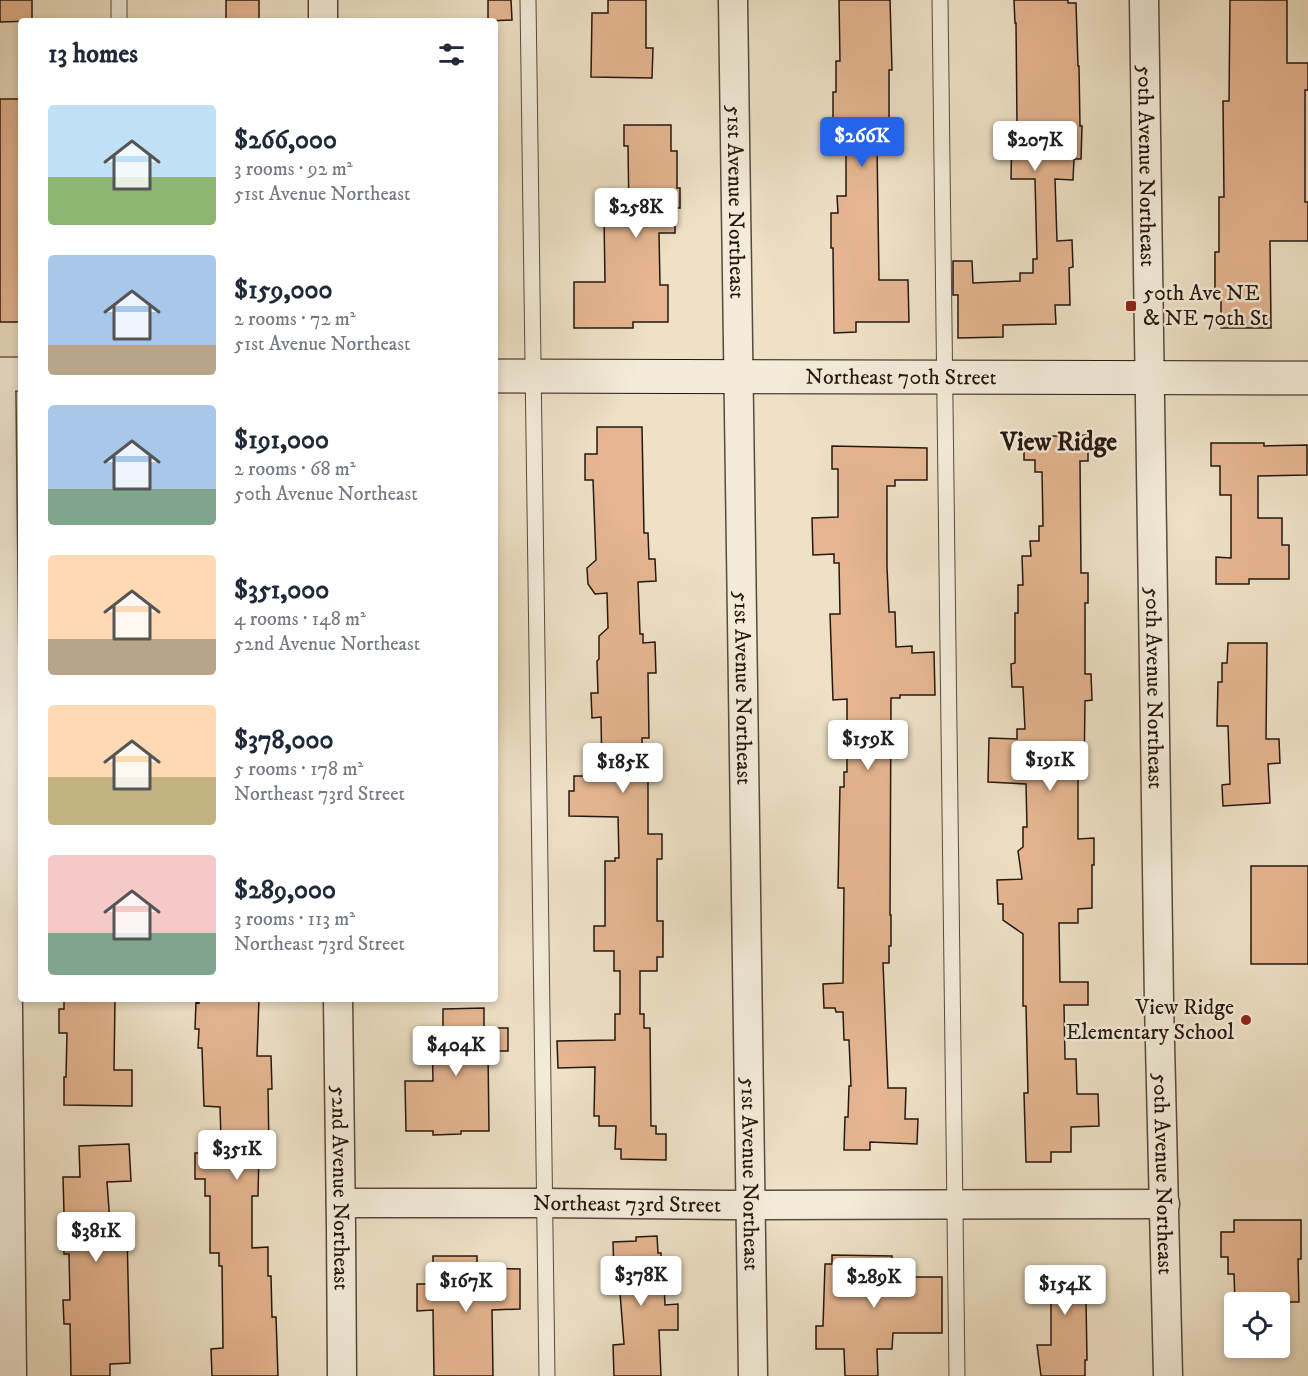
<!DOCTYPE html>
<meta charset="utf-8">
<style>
:root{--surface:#fff;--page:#f6f6f7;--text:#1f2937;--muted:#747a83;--accent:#2563eb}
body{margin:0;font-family:"IM FELL DW Pica",serif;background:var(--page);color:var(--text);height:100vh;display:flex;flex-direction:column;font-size:22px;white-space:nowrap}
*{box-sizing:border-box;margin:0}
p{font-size:20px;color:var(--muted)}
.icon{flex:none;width:33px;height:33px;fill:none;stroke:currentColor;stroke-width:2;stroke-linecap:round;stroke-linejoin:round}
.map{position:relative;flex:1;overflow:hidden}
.drawer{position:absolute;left:18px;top:18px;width:480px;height:984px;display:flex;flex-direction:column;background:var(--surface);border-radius:6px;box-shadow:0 3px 9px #0003}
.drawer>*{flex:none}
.tools{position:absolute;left:1224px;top:1292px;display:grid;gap:12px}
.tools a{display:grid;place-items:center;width:66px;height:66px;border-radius:6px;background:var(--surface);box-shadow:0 3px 9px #0003;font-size:30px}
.price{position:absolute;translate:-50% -51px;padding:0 14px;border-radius:6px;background:#fff;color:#222;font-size:20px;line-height:39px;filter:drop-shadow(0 2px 3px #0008)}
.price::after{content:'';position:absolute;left:50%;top:36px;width:18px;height:14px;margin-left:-9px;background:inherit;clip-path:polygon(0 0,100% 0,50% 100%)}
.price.active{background:var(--accent);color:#fff}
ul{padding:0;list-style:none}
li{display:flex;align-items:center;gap:18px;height:150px;padding:0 30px}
li span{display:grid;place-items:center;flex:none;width:168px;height:120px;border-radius:6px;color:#555}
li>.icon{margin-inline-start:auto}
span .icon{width:72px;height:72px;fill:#fffc;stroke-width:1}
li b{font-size:26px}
h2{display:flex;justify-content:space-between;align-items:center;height:72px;padding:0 30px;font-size:26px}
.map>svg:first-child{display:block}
.building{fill:#e5b691;stroke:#251711;stroke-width:1.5}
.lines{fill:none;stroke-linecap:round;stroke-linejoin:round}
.lane-casing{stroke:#574a3e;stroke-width:17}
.street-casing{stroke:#574a3e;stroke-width:31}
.secondary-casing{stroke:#251711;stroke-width:35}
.lane{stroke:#f4ecda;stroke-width:15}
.street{stroke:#f4ecda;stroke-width:28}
.secondary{stroke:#f4ecda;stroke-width:33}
.poi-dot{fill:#8f2418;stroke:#f4ecda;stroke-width:2}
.labels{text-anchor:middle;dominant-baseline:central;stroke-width:5;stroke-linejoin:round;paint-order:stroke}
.street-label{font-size:22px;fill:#251711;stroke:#f4ecda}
.poi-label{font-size:22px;fill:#251711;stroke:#f4ecda;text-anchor:start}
.quarter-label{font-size:26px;font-weight:bold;fill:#251711;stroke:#f4ecda}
</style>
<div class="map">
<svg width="1308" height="1376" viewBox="0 0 1308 1376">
<rect width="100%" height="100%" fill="#eee1c6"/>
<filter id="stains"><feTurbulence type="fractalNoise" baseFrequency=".00333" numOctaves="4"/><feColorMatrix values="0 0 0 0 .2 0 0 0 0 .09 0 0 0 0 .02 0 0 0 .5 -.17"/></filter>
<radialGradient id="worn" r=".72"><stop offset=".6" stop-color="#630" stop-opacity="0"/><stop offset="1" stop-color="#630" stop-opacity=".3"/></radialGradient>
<path class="building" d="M0,0H32V21L0,22Z
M226,0H259V21H226Z
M488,0H511L512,20L488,21Z
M608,0H646V48H653L652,78L591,77L592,13H608Z
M839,0H890L892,70H889V118H881V146H877L879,280H908L909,322H856V332L834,333L833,248H831V213H838L837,196H846V146H833V92H836V61H840Z
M1014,0H1068V3H1076L1078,66H1079L1080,126H1082L1081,159H1074L1073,180L1055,179L1057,241L1072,240L1073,267L1069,268L1070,305H1055L1056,324L1003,325V337L958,338V295H953V261H972L973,283L1020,281V273H1033V259H1037L1035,179H1011L1012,125H1017L1016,23H1015Z
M1230,0H1287V63H1308V90H1305V202H1308V241H1270L1271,328H1221V300H1215V252H1219V197H1224L1223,101H1229Z
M0,99H21V322H0Z
M624,125H671V151H677V188H680V208H675V233H659L660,285H668V322H633V328H574V282H605L604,217H629L628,146H624Z
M597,427H642L644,533H648L649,559H655L656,581L638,582L640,634H643V643L655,642L656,673H648L649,738H642L643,779H648V834H662V859H657V921H663V957H657V971H640V1014H644V1028H650L651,1126H656V1134H666V1160L621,1159V1149H615L616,1126H599V1116H594L595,1067L558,1068L557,1041L615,1040V1014H620V971H614V951H594V926H605V861H615V858H619L618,817L569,816V791H574V776H602L601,717L592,718L591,693H598L597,661L599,659V636L608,628L607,593L595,594L588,584L587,568L596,560L593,480H585V454H597Z
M1088,435V461H1080L1081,573H1088V603H1085V674H1091L1092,700L1085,701L1084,775L1078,774V839L1094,838V865H1092V908L1078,909V923H1059L1060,982H1088V1005H1064L1065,1059H1076L1077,1094H1098L1099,1126L1071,1127V1152H1051V1162H1026L1024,1093H1028L1026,1006H1023V934L1003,920V904H998L997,880L1022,879L1018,851L1023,847V827H1027L1026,784L988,782L989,738L1017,739V729H1025L1023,687H1012L1011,664L1015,663V613H1018V585H1023L1022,556H1031L1030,541H1039V526H1043L1042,472H1035V460H1024V437Z
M1211,443H1264V446L1307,445V475L1258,476V518H1282V545H1289V579H1249V584H1216V557L1231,558V495H1220V466H1211Z
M832,446L927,448V480H895V486H887V567L889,612H895L896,647L912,646V653L934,652L935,695H900V698H891L890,915H891V946H889V963H883L888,1088H906L905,1119H918L917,1144L870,1142V1150H844L845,1117H848L849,1086H851L849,1040H844L843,1012H836L835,1008H824L823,984L843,983L844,888H838L840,787H844V772H847V699L833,700L830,614H840L839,563H834V554L813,555L812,518L838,517V469H832Z
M1228,643H1267L1266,739H1279L1280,763L1268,764L1270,803L1223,806L1222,785L1230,784L1228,726H1217L1218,682H1222V663H1227Z
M1251,866H1308V964H1251Z
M64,999L115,1000L114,1070H132V1106L64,1105V1077H66L67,1033H59V1009H64Z
M199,999H259L257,1056H271L272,1089H268L269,1151H259L258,1196H252V1248L268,1247V1276H271L272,1317H276L278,1376H212L211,1349L223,1348L222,1266H219V1253H210V1196H205V1179H195V1153H205V1140L221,1139L220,1107L204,1106L202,1048H198L199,1029H195L196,1002L199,1003Z
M484,1008V1028H508V1051H488L489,1131H461V1134L433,1135V1131H406L405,1081H433L432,1033H443V1009Z
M129,1144L131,1181L107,1182L110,1223H120V1233H127L130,1363L110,1364V1376H71L70,1324H64L63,1300H70L69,1254H64L62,1213H64L63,1177H80L79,1146Z
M1234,1220H1301V1259H1298L1299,1302H1235L1234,1274H1228V1257H1221V1232H1234Z
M657,1236L658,1253H661V1283H664L665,1305L678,1304V1330H659L661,1376H614L613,1345L624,1344L620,1293H616V1272H614L613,1242L636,1241V1237Z
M832,1255L892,1256V1261H903V1277H942V1333H893L892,1349H877L878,1376H845L844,1349H816V1326H823L825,1264H832Z
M433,1256H477V1268L520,1269V1309L492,1310L493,1376H434L433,1310L417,1311V1284H433Z
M1097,1266V1300H1086L1087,1360H1085V1376H1041L1037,1345H1051V1300H1028V1270H1043V1267Z"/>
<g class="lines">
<g class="lane-casing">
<path id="lane" d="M119,0V21
M528,0L547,1376
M940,0L957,1376"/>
</g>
<g class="street-casing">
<g id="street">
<path d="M323,0V21"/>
<path id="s1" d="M733,0L753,1376"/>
<path id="s2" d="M1144,0L1159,1002L1168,1376"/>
<path d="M1,374L12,1376"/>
<path id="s3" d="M338,999L341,1227L342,1376"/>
<path id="s4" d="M341,1203H545L730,1205L1165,1204"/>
</g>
</g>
<g class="secondary-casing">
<g id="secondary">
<path d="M0,374H21"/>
<path id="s5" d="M495,376L1308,378"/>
</g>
</g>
<use href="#lane" class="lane"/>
<use href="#street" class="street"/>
<use href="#secondary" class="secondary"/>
</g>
<g class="poi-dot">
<rect x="1125" y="300" width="12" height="12" rx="3"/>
<circle cx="1246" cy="1020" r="6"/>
</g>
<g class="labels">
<g class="street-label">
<text stroke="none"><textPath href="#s2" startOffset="166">50th Avenue Northeast</textPath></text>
<text stroke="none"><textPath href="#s1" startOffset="202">51st Avenue Northeast</textPath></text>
<text stroke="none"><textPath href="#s5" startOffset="406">Northeast 70th Street</textPath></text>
<text stroke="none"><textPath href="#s1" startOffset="688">51st Avenue Northeast</textPath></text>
<text stroke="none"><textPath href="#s2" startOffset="688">50th Avenue Northeast</textPath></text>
<text stroke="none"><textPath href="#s1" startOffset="1174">51st Avenue Northeast</textPath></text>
<text stroke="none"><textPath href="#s2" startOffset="1174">50th Avenue Northeast</textPath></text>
<text stroke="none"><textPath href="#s3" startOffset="189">52nd Avenue Northeast</textPath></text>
<text stroke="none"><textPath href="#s4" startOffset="286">Northeast 73rd Street</textPath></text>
</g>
<g class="poi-label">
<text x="1143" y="293">50th Ave NE<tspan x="1143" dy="25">&amp; NE 70th St</tspan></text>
<text x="1234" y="1007" text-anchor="end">View Ridge<tspan x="1234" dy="25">Elementary School</tspan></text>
</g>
<g class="quarter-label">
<text x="1059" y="442">View Ridge</text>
</g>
</g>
<rect width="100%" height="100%" filter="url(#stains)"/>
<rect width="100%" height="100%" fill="url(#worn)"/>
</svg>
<div class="tools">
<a><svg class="icon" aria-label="locate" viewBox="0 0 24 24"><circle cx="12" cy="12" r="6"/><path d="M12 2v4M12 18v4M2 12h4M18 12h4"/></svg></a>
</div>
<b class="price active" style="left:862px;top:168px">$266K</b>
<b class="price" style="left:1035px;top:172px">$207K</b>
<b class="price" style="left:636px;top:239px">$258K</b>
<b class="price" style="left:868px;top:771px">$159K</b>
<b class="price" style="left:1050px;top:792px">$191K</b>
<b class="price" style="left:623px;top:794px">$185K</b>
<b class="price" style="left:456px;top:1077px">$404K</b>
<b class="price" style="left:237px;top:1181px">$351K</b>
<b class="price" style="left:96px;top:1263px">$381K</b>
<b class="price" style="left:641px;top:1307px">$378K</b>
<b class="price" style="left:874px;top:1309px">$289K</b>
<b class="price" style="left:466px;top:1313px">$167K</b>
<b class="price" style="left:1065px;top:1316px">$154K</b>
<section class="drawer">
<h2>13 homes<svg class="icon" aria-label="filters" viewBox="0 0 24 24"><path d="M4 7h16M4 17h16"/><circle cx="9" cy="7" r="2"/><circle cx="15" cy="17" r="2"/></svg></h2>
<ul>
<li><span style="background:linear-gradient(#bfe0f5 60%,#8fb573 0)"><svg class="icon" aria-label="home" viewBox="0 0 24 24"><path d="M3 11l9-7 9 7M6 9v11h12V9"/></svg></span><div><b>$266,000</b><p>3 rooms · 92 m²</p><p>51st Avenue Northeast</p></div></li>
<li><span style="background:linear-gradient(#a9c7e8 75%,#b9a48a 0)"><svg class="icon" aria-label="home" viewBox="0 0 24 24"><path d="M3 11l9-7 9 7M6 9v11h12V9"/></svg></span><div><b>$159,000</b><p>2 rooms · 72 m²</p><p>51st Avenue Northeast</p></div></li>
<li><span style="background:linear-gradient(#a9c7e8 70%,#7fa58c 0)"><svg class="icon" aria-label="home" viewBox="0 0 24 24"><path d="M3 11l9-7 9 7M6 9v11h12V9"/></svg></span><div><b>$191,000</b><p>2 rooms · 68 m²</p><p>50th Avenue Northeast</p></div></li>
<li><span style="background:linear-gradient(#ffd9b3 70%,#b9a48a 0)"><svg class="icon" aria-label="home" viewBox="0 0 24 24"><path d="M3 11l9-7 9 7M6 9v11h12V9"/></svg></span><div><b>$351,000</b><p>4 rooms · 148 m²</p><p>52nd Avenue Northeast</p></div></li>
<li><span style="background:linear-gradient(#ffd9b3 60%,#c2b280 0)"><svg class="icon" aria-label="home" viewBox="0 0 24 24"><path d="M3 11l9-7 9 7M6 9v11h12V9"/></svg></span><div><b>$378,000</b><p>5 rooms · 178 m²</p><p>Northeast 73rd Street</p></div></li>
<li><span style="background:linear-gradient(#f6c9c9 65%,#7fa58c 0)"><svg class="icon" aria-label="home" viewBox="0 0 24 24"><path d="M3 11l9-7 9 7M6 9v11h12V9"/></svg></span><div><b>$289,000</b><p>3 rooms · 113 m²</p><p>Northeast 73rd Street</p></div></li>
</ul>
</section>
</div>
